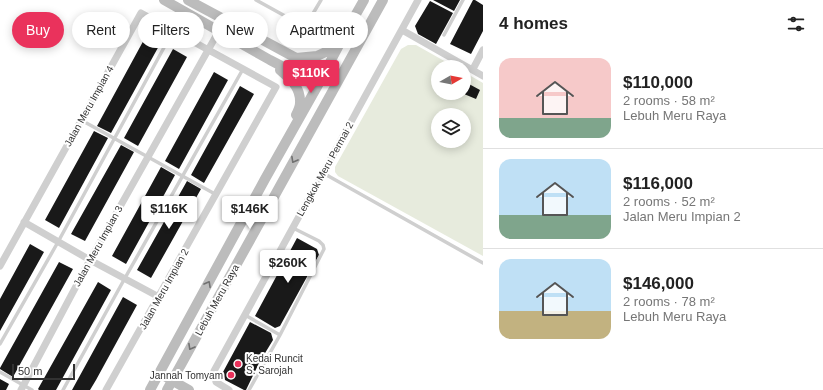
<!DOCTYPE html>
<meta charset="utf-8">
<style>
:root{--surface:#fff;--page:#f2f2f2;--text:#222;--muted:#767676;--line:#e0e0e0;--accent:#ea325c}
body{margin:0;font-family:Helvetica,sans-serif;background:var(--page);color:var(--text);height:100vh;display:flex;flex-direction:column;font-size:15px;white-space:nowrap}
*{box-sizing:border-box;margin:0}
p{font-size:13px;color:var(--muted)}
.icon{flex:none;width:22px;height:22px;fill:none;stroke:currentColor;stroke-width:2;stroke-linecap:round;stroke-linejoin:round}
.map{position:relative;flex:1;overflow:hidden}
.panel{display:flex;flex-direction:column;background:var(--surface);width:340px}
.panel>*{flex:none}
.hud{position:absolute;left:12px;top:12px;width:380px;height:36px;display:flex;gap:8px}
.needle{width:26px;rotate:81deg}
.fabs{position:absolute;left:431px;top:60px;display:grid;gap:8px}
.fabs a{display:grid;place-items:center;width:40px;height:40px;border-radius:50%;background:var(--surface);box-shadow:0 2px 10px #0003;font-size:20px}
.scale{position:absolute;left:12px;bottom:10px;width:63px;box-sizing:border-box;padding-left:4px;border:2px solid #323232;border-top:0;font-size:11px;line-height:14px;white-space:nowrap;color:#323232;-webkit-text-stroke:3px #fff;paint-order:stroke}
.price{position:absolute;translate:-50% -34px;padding:0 9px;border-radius:4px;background:#fff;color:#222;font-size:13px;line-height:26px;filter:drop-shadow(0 1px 2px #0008)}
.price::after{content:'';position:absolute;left:50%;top:24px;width:12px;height:9px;margin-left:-6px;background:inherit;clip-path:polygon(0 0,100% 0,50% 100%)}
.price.selected{background:var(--accent);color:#fff}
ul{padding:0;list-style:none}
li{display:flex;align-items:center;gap:12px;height:100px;padding:0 16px}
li+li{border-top:1px solid var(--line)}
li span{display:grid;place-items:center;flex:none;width:112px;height:80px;border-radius:12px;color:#555}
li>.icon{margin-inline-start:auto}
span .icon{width:48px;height:48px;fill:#fffc;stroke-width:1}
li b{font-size:17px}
h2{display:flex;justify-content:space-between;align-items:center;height:48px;padding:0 16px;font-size:17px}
.tag{padding:0 14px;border-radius:18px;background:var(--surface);box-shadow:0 2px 10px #0003;font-size:14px;line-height:36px}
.tag.selected{background:var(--accent);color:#fff}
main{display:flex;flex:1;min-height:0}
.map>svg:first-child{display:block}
.green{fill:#e7ebdd;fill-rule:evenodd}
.building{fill:#191919}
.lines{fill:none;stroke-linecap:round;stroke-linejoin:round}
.lane{stroke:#cfcfcf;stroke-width:3.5}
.street{stroke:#cfcfcf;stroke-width:7}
.secondary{stroke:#bcbcbc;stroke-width:10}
.oneway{stroke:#707070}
.poi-dot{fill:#ea325c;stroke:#fff;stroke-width:1.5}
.labels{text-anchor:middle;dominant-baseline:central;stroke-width:4;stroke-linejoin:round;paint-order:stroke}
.street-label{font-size:10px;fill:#323232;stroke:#fff}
.poi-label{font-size:10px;fill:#323232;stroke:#fff;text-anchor:start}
</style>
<main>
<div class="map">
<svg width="483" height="390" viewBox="0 0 483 390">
<rect width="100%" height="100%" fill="#fff"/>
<path class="green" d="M408,45H416L455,67H438V93H464V72L483,83V256L338,176L335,172V167L401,49ZM438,115H464V141H438Z"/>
<path class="building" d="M433,0H460L454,11Z
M473,0H475L483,5V31L471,54L450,44Z
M430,1L453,13L436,44L418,34L415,26Z
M146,36L160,44L111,133L97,126Z
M173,49L187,57L138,146L124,138Z
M214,72L228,80L179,169L165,161Z
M469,84L480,90L476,99L464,94Z
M240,86L254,94L204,183L191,175Z
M94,131L108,138L59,228L45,220Z
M121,145L134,152L85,241L71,234Z
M161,167L175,175L126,264L112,256Z
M187,181L201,189L151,278L137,270Z
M297,238L317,249L319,255L280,326L275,328L255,316Z
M30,244L44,252L0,331V299Z
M59,262L73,269L13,377L0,369V368Z
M98,282L111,290L56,390H39L38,389Z
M123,297L137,305L96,380L90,390H72Z
M250,322L271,333L273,340L259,363L246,390H244L225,380L223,372Z
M0,379L9,384L6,390H0Z"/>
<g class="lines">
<path class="lane" d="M256,0L305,27L321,0
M444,35L463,0
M81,120L215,194
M323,173L483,263
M245,315L280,335
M0,344L58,242L173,31
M0,372L32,390
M63,390L125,278L243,69
M249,390L280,335L324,249L323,245L319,241L293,228"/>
<path class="street" d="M402,30L483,76
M473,69L483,50
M24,222L90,260L159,297
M0,266L141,13L276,87L106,390
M21,390L90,260L225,20
M229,390L216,382L214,371L418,0"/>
<path class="secondary" d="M164,0L270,60L318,85
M188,0L296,58L324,74
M296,58L317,56L330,50L337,41
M280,70C290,79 301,87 300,103C300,107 298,111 296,115
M166,377L189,390
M150,390L265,179L318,85L347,30L364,0
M167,390L383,0"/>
</g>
<defs><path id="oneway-chevron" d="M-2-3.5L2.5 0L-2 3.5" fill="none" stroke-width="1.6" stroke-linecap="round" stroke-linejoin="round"/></defs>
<g class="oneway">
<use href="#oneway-chevron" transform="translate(294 160) rotate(119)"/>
<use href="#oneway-chevron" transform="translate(208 284) rotate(-61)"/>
<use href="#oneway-chevron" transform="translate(191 347) rotate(119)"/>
</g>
<g class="poi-dot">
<circle cx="238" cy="364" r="4"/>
<circle cx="231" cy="375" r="4"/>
</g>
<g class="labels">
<g class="street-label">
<text transform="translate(89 106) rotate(-61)">Jalan Meru Impian 4</text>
<text transform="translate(325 169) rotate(-61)">Lengkok Meru Permai 2</text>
<text transform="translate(98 246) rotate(-61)">Jalan Meru Impian 3</text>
<text transform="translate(164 289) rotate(-61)">Jalan Meru Impian 2</text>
<text transform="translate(217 300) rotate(-61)">Lebuh Meru Raya</text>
</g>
<g class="poi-label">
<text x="246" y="358">Kedai Runcit<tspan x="246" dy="12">S. Sarojah</tspan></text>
<text x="223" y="375" text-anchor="end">Jannah Tomyam</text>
</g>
</g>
</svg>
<div class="fabs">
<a><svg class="needle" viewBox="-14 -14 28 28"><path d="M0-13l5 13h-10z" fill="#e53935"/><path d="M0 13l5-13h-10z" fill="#767676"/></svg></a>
<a><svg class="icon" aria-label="layers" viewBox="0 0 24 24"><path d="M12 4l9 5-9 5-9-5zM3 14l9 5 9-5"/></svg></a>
</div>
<div class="scale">50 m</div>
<b class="price selected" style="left:311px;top:94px">$110K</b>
<b class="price" style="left:169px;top:230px">$116K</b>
<b class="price" style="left:250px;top:230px">$146K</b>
<b class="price" style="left:288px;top:284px">$260K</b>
<div class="hud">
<a class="tag selected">Buy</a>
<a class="tag">Rent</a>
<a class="tag">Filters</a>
<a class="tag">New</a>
<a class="tag">Apartment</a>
</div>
</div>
<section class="panel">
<h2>4 homes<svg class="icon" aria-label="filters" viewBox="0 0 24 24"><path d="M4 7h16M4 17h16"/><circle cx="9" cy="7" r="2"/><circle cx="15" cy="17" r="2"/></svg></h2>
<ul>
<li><span style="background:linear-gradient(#f6c9c9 75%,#7fa58c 0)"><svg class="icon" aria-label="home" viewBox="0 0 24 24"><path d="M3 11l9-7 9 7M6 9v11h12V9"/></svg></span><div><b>$110,000</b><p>2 rooms · 58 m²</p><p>Lebuh Meru Raya</p></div></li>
<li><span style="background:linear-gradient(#bfe0f5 70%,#7fa58c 0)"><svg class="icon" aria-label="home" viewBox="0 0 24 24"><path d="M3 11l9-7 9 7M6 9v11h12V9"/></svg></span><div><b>$116,000</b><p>2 rooms · 52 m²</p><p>Jalan Meru Impian 2</p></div></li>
<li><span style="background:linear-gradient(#bfe0f5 65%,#c2b280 0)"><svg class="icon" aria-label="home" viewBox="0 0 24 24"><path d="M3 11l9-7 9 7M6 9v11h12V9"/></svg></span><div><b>$146,000</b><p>2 rooms · 78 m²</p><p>Lebuh Meru Raya</p></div></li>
</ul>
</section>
</main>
